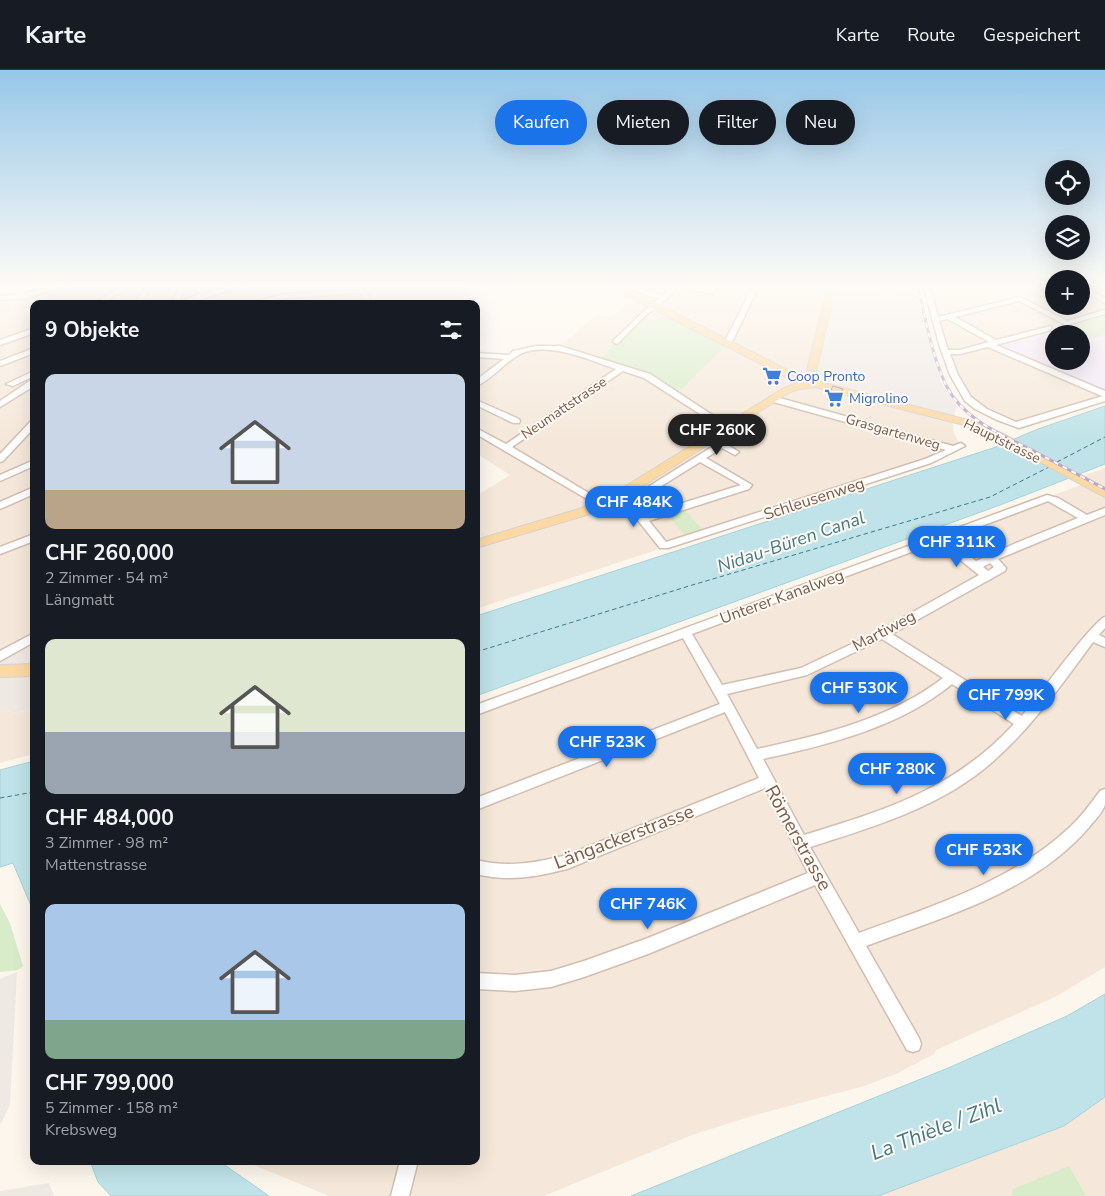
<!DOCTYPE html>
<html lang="de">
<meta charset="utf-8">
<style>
:root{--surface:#171b24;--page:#242831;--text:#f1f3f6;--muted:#9ea1a6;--line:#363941;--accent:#1a73e8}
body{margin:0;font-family:"Nunito Sans",sans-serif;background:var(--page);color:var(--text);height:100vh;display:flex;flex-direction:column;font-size:19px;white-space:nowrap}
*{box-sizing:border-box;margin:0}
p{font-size:16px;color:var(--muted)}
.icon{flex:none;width:28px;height:28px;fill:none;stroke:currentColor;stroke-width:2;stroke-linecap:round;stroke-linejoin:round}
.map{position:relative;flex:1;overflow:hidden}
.drawer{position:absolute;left:30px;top:230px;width:450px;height:865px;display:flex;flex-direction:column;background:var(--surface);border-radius:10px;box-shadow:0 5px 20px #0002}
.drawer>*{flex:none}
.top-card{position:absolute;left:495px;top:30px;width:475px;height:45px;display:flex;gap:10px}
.controls{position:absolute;left:1045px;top:90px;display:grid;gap:10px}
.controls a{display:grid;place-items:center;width:45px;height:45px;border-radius:50%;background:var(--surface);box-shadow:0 5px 20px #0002;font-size:25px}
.price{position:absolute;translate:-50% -42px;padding:0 11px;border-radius:18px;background:var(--accent);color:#fff;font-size:16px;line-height:32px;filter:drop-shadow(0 1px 2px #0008)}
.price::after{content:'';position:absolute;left:50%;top:30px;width:15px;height:11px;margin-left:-8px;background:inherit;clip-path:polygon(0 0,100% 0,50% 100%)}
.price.selected{background:#222;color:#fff}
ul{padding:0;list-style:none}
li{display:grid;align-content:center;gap:10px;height:265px;padding:0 15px}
li span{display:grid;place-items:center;height:155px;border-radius:10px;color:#555}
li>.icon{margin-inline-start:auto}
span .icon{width:90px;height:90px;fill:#fffc;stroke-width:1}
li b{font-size:21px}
h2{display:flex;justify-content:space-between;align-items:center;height:60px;padding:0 15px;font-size:21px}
.chip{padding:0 18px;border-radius:22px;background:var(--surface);box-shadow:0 5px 20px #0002;font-size:18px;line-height:45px}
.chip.selected{background:var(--accent);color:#fff}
header{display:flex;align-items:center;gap:30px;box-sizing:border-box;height:70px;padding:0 25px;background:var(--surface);border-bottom:1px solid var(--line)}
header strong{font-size:24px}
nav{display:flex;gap:28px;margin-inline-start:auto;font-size:18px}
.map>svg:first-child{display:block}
.residential{fill:#f5e8da}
.industrial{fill:#efe9e4}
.education{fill:#f3e8fa;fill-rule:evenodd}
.green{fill:#d8ecc9}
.water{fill:#bfe3e8;stroke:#a5d3da}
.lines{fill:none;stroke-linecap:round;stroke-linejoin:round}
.ferry{stroke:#437c86;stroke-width:1;stroke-dasharray:4.5 3;stroke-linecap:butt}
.minor-casing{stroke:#d1beb0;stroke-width:3}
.major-casing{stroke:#dad1cd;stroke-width:2}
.minor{fill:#fff;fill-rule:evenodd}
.major{fill:#fbd9a5;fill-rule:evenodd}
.rail-casing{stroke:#b9a8c9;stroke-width:3}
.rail{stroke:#fffaf3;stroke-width:2;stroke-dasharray:5;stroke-linecap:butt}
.wall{fill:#d1b7a8}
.building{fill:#f3d5c3;stroke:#aa9588}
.labels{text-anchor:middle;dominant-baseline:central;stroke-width:4;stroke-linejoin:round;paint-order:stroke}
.far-shop-label{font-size:14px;fill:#366cbe;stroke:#fffaf3;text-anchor:start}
.far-street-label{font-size:14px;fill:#7a5c4d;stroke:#fffaf3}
.street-label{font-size:16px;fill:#7a5c4d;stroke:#fffaf3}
.water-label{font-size:18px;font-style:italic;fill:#437c86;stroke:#fffaf3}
.near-street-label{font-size:19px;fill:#7a5c4d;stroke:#fffaf3}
.near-water-label{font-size:21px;font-style:italic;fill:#437c86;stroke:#fffaf3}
</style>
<header>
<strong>Karte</strong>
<nav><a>Karte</a><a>Route</a><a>Gespeichert</a></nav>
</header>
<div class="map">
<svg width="1105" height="1126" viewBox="0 0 1105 1126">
<rect width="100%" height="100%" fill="#fdf6ec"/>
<path class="residential" d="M0,214H365L368,234H34V567L0,586Z
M610,214H832L819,270L805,309L802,310L813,315L952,352L954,363L961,376L943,386L476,539V426L510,405L476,383V285L509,287L528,279L557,278L597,245L611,248L634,228L669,245L660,250H655L641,246L598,290L622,298L674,322L683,318L728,274Z
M926,214H1054V236H1081V214H1105V242L995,272L1105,324V328L1019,355L974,335L956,306Z
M1105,398V418L1093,411L1091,413L1105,420V897L1055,927L936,980L934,984L896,1004L864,1016L752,1046L692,1065L544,1126H329L244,1091H476V640L1086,413L1083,406Z
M34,638V684L0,693V640L17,643Z
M1105,1027V1126H878L1064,1056Z"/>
<path class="industrial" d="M832,214L918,230L941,313L957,336L953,348L815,314L810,303Z
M34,567V638L17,643L0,640V586Z
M17,902L10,1035L0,1055V909Z
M49,1113L54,1126H0V1121Z"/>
<path class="education" d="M1105,242V324L988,274ZM1054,264H1081V291H1054Z"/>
<path class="green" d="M840,214H914L918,230Z
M669,245L728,274L683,318L674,322L655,310L598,290L641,246L655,250Z
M1105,245V265L1094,268L1073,257L1054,262L1051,261Z
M683,438L705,462L687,468L666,443Z
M0,834L10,853L23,896L18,900L0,902Z
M1069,1096L1086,1126H1012L1013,1119Z"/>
<path class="water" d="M1105,336V394L1000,435L476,626V546L993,378L1038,359Z
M34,691V843L13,793L0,797V700Z
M1105,924V1027L1064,1056L878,1126H631L948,998L1067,946Z
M90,1091H219L269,1126H111L98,1112Z"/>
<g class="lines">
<path class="ferry" d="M1057,392L1105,367
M476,582L689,516L990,427L1049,397
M0,728L34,722"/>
<g class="minor-casing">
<path id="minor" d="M28,214H35L22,224L63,214H73L27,228L0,230V226L15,225L19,220Z
M126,214H134L101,234H93Z
M146,214H152L142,234H135Z
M182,214H188L180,229L183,231L200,224L192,214H198L205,223L238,214H248L187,234H177L173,230Z
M362,214H368L367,221L371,234H365L361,223L287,228L257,234H242L287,224L361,219Z
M619,214C635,214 649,223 664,225L673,214L709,220L713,214H719L713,223L711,224L677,217L668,228L646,245L617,274L613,272L614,270L642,243L660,228L649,226Z
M754,214H760L733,270L728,274H722L721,272L726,269Z
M923,214H929L938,247L1020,227L1067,251L1105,240V244L1066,255L1019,231L955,247L996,270L1051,256V260L996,275L1105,321V331L1019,358L997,350L975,339L965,331L950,305L939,274ZM948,249L989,272L960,280H948L939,251ZM988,277L1102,326H1103L1016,352L987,339L971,327L958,305L950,284H960Z
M1081,217L1105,228V233L1081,222Z
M34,258V263L0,275V270Z
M536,276H560L650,304L732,358L728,361L725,360L644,308L623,301L512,377L607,434L605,436H599L476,364V358L506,374L616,299C589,290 544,269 517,286C503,294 491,310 476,316V310L504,289L476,287V283L509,285L513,281Z
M34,278V283L0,296V291Z
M34,301V306L13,316L6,314Z
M31,310H34V316L0,337V331Z
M770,327H776L953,376L961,373L965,376L931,393L668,478H660L617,424L622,421L625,422L630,427H632L715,375L711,371L712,369H718L739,382L735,385L722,378L706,388L752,415L749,419L649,451L666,472L925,389L946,380L770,331ZM700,392L741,415L644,445L634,433Z
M476,330L519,349L520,351L519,353H513L476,335Z
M31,351H34V358L3,391L0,392V384Z
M34,390V396L0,411V405Z
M34,417V424L0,439V432Z
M1047,425L1058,428L1087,445L1105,438V445L998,489L1006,498L1005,501L892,564L1022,646C1035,630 1093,551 1105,547V558L1099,565L1105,568V577L1093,572C1060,617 1027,664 984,699C934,739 870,758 810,777L859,863C933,836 1012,812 1071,756C1082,746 1091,733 1100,721L1105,719C1105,724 1105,729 1105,734C1104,741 1095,750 1090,756C1035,822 943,847 866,876L919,968L921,974L919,980L913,982L907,980L815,815L648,884L584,907L551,917L515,921L476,919V903L515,905L551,901L584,891L648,868L808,803L765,718L567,799C536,807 507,812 476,804V790C507,798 536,793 567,785L759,708L725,642L476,740V728L720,634L683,568L476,645V635ZM1048,431L1078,448L1016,473L976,491L947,469ZM938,472L979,505L879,561L801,598L722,615L692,564ZM990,493L994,497L988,501L983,497ZM882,569L943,608C890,649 822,665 757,679L727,624L807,605ZM952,614L1014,654C954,719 886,740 804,765L763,689C828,675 900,657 952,614Z
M34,464V471L0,484V477Z
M34,563V572L0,591V581Z
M400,1091H418L409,1126H391Z"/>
</g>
<g class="major-casing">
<path id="major" d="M598,214H610L634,222L805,309L828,214H836L815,307L820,312L972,351L1001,363L1105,418V427L993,367L964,355L815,317L799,319L790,322L629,425L590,444L476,478V470L582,438L621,419L784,318L798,313L628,226Z
M34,594V606L0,607V595Z"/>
</g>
<use href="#minor" class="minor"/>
<use href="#major" class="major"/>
<g class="rail-casing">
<path id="rail" d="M917,214C925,245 932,288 947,317C964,351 1009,368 1041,385C1062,396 1084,408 1105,419"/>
</g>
<use href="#rail" class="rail"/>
</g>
<path class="wall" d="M843,319L837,333L827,330L829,324Z"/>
<path class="building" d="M833,316L843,319L840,326L829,324Z"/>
<linearGradient id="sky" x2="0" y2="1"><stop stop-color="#97c7e8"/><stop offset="0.58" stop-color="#fefbf6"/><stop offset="1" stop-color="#fefbf6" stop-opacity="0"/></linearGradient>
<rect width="1105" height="372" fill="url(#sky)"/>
<defs>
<g id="supermarket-bare" transform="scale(1.5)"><path d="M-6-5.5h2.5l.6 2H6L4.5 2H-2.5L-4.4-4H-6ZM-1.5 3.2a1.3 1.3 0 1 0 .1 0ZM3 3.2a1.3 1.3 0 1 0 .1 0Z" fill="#3f7fe0" stroke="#fffaf3" stroke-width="2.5" paint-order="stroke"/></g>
</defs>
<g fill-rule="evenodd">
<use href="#supermarket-bare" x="772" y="306"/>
<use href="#supermarket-bare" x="834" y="328"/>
</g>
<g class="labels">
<g class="far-shop-label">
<text x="787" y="306">Coop Pronto</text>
<text x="849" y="328">Migrolino</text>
</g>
<g class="far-street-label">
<text transform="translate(564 338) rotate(-34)">Neumattstrasse</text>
<text transform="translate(893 362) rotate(16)">Grasgartenweg</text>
<text transform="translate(1002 371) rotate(26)">Hauptstrasse</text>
</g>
<g class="street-label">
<text transform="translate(814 429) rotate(-18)">Schleusenweg</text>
<text transform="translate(782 527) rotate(-20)">Unterer Kanalweg</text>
<text transform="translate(884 561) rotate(-28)">Martiweg</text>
</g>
<g class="water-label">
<text transform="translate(791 472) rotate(-19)">Nidau-Büren Canal</text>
</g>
<g class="near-street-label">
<text transform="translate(624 767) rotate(-21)">Längackerstrasse</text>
<text transform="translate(798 768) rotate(61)">Römerstrasse</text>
</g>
<g class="near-water-label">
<text transform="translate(936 1059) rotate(-21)">La Thièle / Zihl</text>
</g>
</g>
</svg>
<div class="controls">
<a><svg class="icon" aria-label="locate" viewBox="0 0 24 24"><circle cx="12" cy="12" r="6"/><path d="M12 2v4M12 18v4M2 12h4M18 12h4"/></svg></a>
<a><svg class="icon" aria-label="layers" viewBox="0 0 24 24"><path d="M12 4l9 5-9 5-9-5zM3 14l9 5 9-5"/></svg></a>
<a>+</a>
<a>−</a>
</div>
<b class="price selected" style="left:717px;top:386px">CHF 260K</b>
<b class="price" style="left:634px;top:458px">CHF 484K</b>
<b class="price" style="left:957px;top:498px">CHF 311K</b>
<b class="price" style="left:859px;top:644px">CHF 530K</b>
<b class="price" style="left:1006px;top:651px">CHF 799K</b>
<b class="price" style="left:607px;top:698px">CHF 523K</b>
<b class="price" style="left:897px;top:725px">CHF 280K</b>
<b class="price" style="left:984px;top:806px">CHF 523K</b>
<b class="price" style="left:648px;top:860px">CHF 746K</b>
<div class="top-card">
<a class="chip selected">Kaufen</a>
<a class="chip">Mieten</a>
<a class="chip">Filter</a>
<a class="chip">Neu</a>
</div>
<section class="drawer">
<h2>9 Objekte<svg class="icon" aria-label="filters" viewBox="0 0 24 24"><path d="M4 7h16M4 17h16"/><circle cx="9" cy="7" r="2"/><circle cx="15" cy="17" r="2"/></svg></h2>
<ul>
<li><span style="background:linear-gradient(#c9d6e8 75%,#b9a48a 0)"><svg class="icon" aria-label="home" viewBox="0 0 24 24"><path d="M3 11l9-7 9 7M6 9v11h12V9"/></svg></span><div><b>CHF 260,000</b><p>2 Zimmer · 54 m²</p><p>Längmatt</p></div></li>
<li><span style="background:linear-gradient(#dfe7d0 60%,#9aa5b1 0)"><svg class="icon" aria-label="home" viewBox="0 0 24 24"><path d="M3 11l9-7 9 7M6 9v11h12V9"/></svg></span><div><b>CHF 484,000</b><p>3 Zimmer · 98 m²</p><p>Mattenstrasse</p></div></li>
<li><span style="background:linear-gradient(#a9c7e8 75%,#7fa58c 0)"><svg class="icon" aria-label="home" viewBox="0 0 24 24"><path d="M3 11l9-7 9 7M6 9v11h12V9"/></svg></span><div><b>CHF 799,000</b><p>5 Zimmer · 158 m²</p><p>Krebsweg</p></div></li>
</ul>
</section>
</div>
